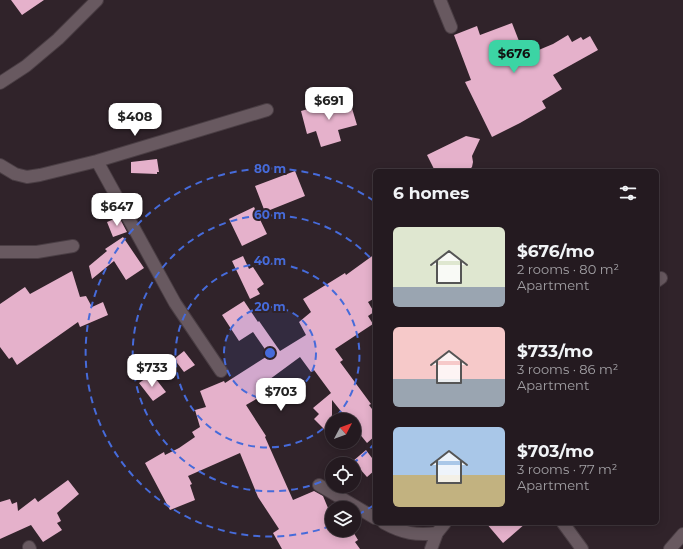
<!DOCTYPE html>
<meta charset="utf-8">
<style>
:root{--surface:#241a20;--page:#2c2329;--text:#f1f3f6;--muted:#a3a1a5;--line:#41383e;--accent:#3cd4a4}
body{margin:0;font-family:Montserrat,sans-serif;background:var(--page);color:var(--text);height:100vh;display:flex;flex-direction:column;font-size:15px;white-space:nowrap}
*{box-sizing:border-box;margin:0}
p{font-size:13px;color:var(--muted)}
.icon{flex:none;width:22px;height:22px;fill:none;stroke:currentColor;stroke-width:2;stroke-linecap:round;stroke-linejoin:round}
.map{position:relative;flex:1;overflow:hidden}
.drawer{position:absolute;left:373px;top:169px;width:286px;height:356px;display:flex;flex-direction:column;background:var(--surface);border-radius:6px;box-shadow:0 2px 10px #0003,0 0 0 1px var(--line)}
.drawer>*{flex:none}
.needle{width:26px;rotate:49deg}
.tools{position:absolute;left:325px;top:413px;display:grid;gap:8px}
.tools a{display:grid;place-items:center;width:36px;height:36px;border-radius:50%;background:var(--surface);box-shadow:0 2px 10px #0003,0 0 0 1px var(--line);font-size:20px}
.price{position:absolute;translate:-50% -34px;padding:0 9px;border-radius:8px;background:#fff;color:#222;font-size:13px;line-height:26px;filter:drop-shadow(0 1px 2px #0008)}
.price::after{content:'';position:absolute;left:50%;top:24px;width:12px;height:9px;margin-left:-6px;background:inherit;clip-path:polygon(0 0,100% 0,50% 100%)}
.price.selected{background:var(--accent);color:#111}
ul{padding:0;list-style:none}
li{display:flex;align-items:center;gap:12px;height:100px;padding:0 20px}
li span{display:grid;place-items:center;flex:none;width:112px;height:80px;border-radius:6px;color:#555}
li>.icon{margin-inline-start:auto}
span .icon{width:48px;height:48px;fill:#fffc;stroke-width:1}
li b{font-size:17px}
h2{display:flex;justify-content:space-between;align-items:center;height:48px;padding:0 20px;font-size:17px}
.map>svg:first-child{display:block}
.building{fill:#e5b1cb}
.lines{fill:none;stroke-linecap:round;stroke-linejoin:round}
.street-casing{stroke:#4a3e44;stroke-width:14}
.street{stroke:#685960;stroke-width:12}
.ring{fill:none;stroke:#466bda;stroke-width:2;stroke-dasharray:7 5}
.centre{fill:#466bda;stroke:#30232a;stroke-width:2}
.ring-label{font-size:12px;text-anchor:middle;font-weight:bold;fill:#466bda;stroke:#30232a;stroke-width:4;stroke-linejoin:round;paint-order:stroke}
</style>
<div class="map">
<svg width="683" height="549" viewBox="0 0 683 549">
<rect width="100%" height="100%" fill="#30232a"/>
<path class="building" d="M11,0H44L22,15Z
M512,23L524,54L528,52L529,54L553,44L568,35L572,42L581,37L583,40L590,36L598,50L553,75L562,89L542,101L546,108L520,123L492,137L465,82L471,80L454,35L477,26L480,35Z
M343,99L345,107L351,105L357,125L338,130L341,141L321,147L316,131L307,134L301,111Z
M466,136L480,139L472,156L473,162L472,167L468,171H435L427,155Z
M157,159L159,172H157V174L131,173V162Z
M295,171L305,196L265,212L255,186Z
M254,207L267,234L242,246L229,219Z
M119,217L127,232L113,237L107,222Z
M123,237L144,268L126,280L114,261L92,279L89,266L107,251L105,249Z
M375,254V298L368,302L374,312L368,316L373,324L335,349L343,360L340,362L371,404L369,405L375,413V436L367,443L354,427V420H348L332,400V437L314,419L319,414L313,408L331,393L314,370L311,372L300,357L266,382L269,385L262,390L265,394L246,405L266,436L265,437L293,500L314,491L323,496L328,508L335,503L338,508H332V530H352L358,540L355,542L360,549H282L273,533L279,529L258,497L240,453L188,476L192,484L190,485L195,500L170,510L145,463L164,452L165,455L179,448L195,437L192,432L200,427L195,410L206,407L200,391L224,381L225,383L269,355L253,332L239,341L222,315L244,301L258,322L259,321L280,351L306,335L299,322L311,312L303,299L345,273L346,275Z
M243,256L249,269L253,267L264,284L257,289L260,294L250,299L232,261Z
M72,271L80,297L86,296L92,307L103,302L108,315L80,327L78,322L17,365L12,357L9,359L0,347V304L25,287L30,294Z
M184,351L195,365L184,372L174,359Z
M152,374L166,392L153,401L139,383Z
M366,450L375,462V470L367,477L353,461Z
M68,480L79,494L57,513L61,521L57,523L62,530L43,542L31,525L0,539V502L10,499L12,504L17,502L18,511L35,498L38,502Z
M486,523H526L503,543Z"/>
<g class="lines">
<g class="street-casing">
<path id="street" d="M440,0L451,27
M0,83L26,66L58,39L97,0
M97,161L175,303L221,371
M0,165L15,174L27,177L40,175L97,161L267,110
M0,252H37L73,246
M657,281L661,278
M319,485L375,518
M384,523C402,533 417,536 437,533
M563,523L582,549
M29,547L30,549
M431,549L437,533L445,523
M670,549L683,534"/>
</g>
<use href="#street" class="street"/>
</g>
<circle cx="270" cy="353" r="46" fill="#466bda" fill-opacity=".12"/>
<g class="ring">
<circle cx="270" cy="353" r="46"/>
<path d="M332 421A92 92 0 1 1 333 420"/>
<path d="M375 443A138 138 0 0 1 352 464M332 477A138 138 0 1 1 375 263"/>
<path d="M374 505A184 184 0 0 1 355 516M331 526A184 184 0 1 1 374 201"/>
</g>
<circle cx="270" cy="353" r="6" class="centre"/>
<g class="ring-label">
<text x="270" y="173">80 m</text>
<text x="270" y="219">60 m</text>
<text x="270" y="265">40 m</text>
<text x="270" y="311">20 m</text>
</g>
</svg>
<div class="tools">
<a><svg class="needle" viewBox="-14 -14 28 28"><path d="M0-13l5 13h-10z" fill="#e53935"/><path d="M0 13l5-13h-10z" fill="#a3a1a5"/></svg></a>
<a><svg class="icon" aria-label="locate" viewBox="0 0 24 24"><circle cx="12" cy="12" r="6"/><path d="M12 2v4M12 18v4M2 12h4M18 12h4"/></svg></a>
<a><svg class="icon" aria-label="layers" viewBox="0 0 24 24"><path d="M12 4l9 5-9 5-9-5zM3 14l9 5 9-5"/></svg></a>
</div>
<b class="price selected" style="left:514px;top:74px">$676</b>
<b class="price" style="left:329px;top:121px">$691</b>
<b class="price" style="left:135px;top:137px">$408</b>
<b class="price" style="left:117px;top:227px">$647</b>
<b class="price" style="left:152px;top:388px">$733</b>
<b class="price" style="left:281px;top:412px">$703</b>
<section class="drawer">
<h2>6 homes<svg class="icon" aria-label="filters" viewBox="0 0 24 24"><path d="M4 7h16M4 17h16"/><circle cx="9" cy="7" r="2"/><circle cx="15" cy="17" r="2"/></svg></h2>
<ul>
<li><span style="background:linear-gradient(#dfe7d0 75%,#9aa5b1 0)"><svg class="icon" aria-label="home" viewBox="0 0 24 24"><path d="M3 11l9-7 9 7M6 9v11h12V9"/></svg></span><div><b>$676/mo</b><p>2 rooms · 80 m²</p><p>Apartment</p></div></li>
<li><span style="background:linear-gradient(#f6c9c9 65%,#9aa5b1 0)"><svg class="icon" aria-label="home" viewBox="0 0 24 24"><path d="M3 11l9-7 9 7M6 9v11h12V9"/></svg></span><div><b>$733/mo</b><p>3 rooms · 86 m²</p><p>Apartment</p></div></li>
<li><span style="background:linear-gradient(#a9c7e8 60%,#c2b280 0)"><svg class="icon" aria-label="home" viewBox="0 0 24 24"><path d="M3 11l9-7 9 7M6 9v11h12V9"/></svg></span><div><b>$703/mo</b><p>3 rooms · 77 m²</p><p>Apartment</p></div></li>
</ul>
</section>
</div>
